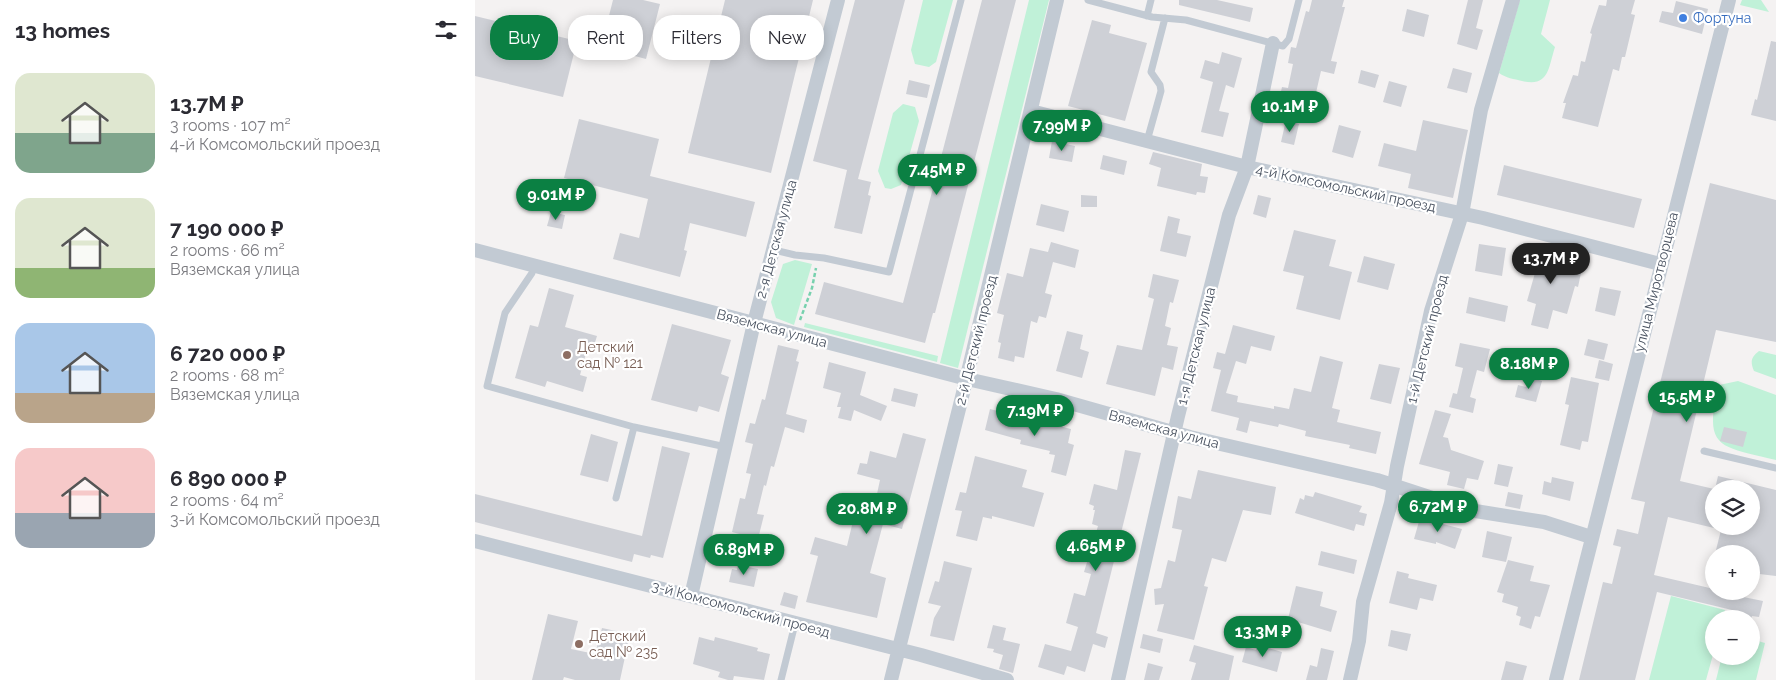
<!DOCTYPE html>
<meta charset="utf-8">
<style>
:root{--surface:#fff;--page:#f2f2f3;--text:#2b2b33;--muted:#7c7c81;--accent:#0b8043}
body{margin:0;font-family:Raleway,sans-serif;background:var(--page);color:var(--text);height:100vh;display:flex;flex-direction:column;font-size:19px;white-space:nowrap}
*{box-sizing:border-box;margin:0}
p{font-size:16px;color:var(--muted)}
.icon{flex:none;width:28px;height:28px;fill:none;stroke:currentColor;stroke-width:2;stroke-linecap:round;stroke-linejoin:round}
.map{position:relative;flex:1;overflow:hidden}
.drawer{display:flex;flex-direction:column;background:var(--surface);width:475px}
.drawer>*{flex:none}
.hud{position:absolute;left:15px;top:15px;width:475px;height:45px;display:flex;gap:10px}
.buttons{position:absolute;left:1230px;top:480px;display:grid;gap:10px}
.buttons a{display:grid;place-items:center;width:55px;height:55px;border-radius:50%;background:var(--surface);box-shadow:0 2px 12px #0003;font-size:25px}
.price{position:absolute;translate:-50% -42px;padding:0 11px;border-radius:18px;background:var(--accent);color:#fff;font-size:16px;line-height:32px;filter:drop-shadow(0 1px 2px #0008)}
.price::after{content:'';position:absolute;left:50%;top:30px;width:15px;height:11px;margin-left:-8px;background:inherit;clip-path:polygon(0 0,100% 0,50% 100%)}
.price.current{background:#222;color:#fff}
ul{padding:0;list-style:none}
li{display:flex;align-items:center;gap:15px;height:125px;padding:0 15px}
li span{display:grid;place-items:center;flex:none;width:140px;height:100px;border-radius:15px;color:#555}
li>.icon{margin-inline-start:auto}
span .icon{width:60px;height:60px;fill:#fffc;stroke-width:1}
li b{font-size:21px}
h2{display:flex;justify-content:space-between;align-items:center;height:60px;padding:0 15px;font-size:21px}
.pill{padding:0 18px;border-radius:20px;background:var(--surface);box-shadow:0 2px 12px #0003;font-size:18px;line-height:45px}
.pill.current{background:var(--accent);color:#fff}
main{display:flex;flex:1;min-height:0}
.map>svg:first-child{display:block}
.green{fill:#c0f1d8}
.building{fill:#ced0d6}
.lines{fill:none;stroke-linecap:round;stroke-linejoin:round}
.path{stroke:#77d1ae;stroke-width:2.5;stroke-dasharray:4 2.5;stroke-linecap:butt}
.service{stroke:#c2cad3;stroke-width:7}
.minor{stroke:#c2cad3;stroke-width:14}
.shop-dot{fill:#3f7fe0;stroke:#fff;stroke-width:2}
.education-dot{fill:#8d6e63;stroke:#fff;stroke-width:2}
.labels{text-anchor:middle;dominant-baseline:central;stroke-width:4.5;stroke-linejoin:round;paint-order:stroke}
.shop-label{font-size:14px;fill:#366cbe;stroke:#fff;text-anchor:start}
.street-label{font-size:14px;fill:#495260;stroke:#fff}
.education-label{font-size:14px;fill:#785e54;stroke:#fff;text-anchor:start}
</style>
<main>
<section class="drawer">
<h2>13 homes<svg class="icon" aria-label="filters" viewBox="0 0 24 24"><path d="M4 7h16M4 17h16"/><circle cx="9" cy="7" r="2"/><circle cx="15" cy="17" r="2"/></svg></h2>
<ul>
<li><span style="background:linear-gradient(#dfe7d0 60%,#7fa58c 0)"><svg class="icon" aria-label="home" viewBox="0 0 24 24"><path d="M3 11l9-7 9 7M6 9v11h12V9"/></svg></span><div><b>13.7M ₽</b><p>3 rooms · 107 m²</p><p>4-й Комсомольский проезд</p></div></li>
<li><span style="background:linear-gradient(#dfe7d0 70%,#8fb573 0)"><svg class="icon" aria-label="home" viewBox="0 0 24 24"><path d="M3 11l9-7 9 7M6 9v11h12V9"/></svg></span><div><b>7 190 000 ₽</b><p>2 rooms · 66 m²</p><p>Вяземская улица</p></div></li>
<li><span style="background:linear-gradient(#a9c7e8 70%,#b9a48a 0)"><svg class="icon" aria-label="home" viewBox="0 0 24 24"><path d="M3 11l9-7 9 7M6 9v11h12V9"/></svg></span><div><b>6 720 000 ₽</b><p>2 rooms · 68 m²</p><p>Вяземская улица</p></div></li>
<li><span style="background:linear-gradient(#f6c9c9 65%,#9aa5b1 0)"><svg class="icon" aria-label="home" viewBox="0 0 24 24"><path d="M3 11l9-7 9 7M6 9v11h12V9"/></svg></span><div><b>6 890 000 ₽</b><p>2 rooms · 64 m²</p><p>3-й Комсомольский проезд</p></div></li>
</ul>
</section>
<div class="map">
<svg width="1301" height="680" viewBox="0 0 1301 680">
<rect width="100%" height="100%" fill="#f4f2f2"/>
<path class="green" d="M448,0H478L461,62L454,67L440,64L436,50Z
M554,0H574L483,368L465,363Z
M1045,0H1075L1066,34L1080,47C1073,69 1074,87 1047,81C1039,79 1031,78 1024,73Z
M1267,0H1286L1294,12L1265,5Z
M428,104L440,107L444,121L426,185L416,189L410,188L403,171L418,113Z
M320,260L337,264L319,325L301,318L296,302L308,264Z
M330,323L463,356L462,362L329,327Z
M1284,351L1301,355V379L1279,371C1275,362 1276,357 1284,351Z
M1263,381L1301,395V460C1246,446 1227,450 1244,385Z
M1196,596L1250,610L1247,619H1239V651L1231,680H1174Z
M1276,639L1290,643L1281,680H1241L1247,656H1276Z"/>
<path class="building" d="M138,0H168L185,4L171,59L126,47Z
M250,0H338L296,173L213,153Z
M380,0H430L383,179L396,182L393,195L396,196L387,234L359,228L372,170L338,161Z
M507,0H541L460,313H458L450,343L340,314L349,282L428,303Z
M704,0H742L778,8L775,22L704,5Z
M837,0H869L867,7H870L856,61L862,62L859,74L846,71L840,97L828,94L826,104L804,100L807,87L813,88L818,64L813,63L816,47L821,48L831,11L834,12Z
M993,0H1008L1001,28L1008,30L1002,50L982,44Z
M1132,0H1160L1156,14L1160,15L1150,57H1147L1144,71L1138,69L1123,127L1087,118L1091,103H1088L1098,75L1103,76L1106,61L1110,62L1117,34L1115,33L1124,5L1131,6Z
M1201,1L1233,9L1227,34L1184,22L1187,11L1198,13Z
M932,9L954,15L949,37L927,31Z
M0,16L102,41L88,97L0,76Z
M617,20L636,25L634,33L672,43L650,121L593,106Z
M1296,41L1301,42V121L1276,115L1280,99L1282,100Z
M747,52L767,58L759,88L751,85L744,111L754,113L748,137L726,132L738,82L725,78L730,60L744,64Z
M978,68L997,73L992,93L972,88Z
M886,70L904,75L900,88L883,83Z
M434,80L455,85L452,98L431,94Z
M914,81L932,86L926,107L908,102Z
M104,119L184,139L175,176L280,202L271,237L215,223L209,250L212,251L205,277L138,259L145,233L164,238L173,199L89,178Z
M811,120L824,124L819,145L806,142Z
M948,120L993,130L978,198L933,188L936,174L903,166L909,143L941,151Z
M864,125L886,131L878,158L857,152Z
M577,141L600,146L597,162L574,158Z
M678,152L727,164L725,176L733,177L730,193L722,192L721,195L682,186L686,168L674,164Z
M628,155L652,161L649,175L625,169Z
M1029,165L1167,199L1159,228L1022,195Z
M1235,183L1301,200V342L1241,330L1205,481L1239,489V528L1193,517L1179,575L1239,589V591L1288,601L1284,617L1277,616L1276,619H1255L1257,610L1182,592L1160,680H1104L1128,582L1137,584L1146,547L1138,545L1142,529L1163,534L1170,502L1156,499Z
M606,195L622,196V207H606Z
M783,195L796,198L791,218L778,214Z
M566,204L594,211L589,232L561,225Z
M76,212L90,215L87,229L72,226Z
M693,216L705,219L702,233L716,236L711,257L685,251Z
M819,230L861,240L854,266L877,272L865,320L821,309L829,276L808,271Z
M576,242L604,250L600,268L578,262L570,293L577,295L571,318L564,316L562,323L556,321L549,358L540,356L539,362L523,358L526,343L523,342L529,315L522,313L532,273L548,277L555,248L573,252Z
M1048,243L1064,248L1061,261L1095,269L1099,251L1110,254L1103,287L1100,286L1092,314L1078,310L1073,329L1056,325L1061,304L1052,301L1060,273L1057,272L1060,263L1043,259Z
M1004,244L1031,248L1027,276L1000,271Z
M889,256L920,264L913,290L882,282Z
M678,274L704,280L698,303L695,302L690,326L696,328L692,345L703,347L698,370L687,367L680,396L631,384L642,345L667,350L679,299L673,297Z
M1125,287L1146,291L1140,316L1120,311Z
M74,288L99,295L90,327L122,336L117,352L112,350L105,375L112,377L108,392L72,381L70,387L40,378L55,325L63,327Z
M994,297L1033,306L1030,322L991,313Z
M197,324L256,340L246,374L254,377L244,412L224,406L222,412L176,400Z
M758,325L800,336L796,351L776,346L771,364L761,361L751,393L763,396L762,402L799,409V406L814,409L819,388L836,392L845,356L868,362L857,408L865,410L862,422L906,432L901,454L874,448L875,445L830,436L831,431L804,424L803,427L775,421L772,433L761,430L764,418L736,411L746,370L738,368L742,352L750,354Z
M592,331L608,335L605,349L614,352L607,378L581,371Z
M1113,339L1133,344L1129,360L1109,355Z
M985,343L1015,349L1009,372L1002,370L995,397L1001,399L998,413L974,407L978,393L982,394L988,368L980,366Z
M303,345L324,350L321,361L324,362L311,414L332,420L329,433L310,427L299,467L296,466L291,486L289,485L282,514L289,515L283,539L257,532L265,498L270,499L276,474L271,473L278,444L270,442L275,423L280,424L287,399L290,400Z
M1124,360L1138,364L1134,381L1120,378Z
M354,362L391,372L385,395L412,406L406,421L379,410L376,421L363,418L366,407H362L366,393L348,388Z
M904,364L925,368L916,404L895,399Z
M1053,377L1067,381L1061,402L1040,397L1043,385L1051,387Z
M1096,377L1124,383L1113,442L1107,441L1105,450L1085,445L1094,405L1090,404Z
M419,388L443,394L440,407L416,401Z
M515,409L535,414L534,416L571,426L572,423L596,429L593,443L599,445L591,476L576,472L580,455L574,454L575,451L545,444L546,440L510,430Z
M960,410L976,414L968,437L973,438L976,450L1009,461L1003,480L992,478L989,489L972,485L975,472L944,464Z
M1249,427L1272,432L1268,447L1245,441Z
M428,433L451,439L427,529L408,524L395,573L411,578L402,618L331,602L343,556L335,554L340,537L372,546L378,521L385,523L391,501L400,503L405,480L382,474L385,463L392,464L395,451L421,458Z
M116,434L143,442L133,482L105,475Z
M187,446L215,453L188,558L176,555L175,558L159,554L157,562L0,522V494L167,536Z
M650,450L666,453L621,633L633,637L630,648L618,644L610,672L592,666L589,675L563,667L570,644L596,651L603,627L591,623L599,593L610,596L616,574L609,572L623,526L617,524L620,510H618L619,506L614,504L619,484L642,490Z
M500,456L552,470L547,487L569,493L559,527L517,516V519L508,517L502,541L481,536L487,511L480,510L485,492L491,493Z
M1023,464L1038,467L1033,487L1019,484Z
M723,470L801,487L796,515L768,510L751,562L737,558L729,586L733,587L719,640L682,631L689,604L680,605L679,589L686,588L693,560L700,562L707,530L697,528L703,496L716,499Z
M1243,476L1301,490V576L1276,573V554H1240L1247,526H1276V489H1240Z
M1077,477L1099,482L1095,501L1067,494L1069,481L1076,483Z
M840,492L887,506L884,512L892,514L889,526L881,524L879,531L820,513L825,498L829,500L830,495L838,497Z
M1033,492L1048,495L1045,509L1030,506Z
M945,518L987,529L980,549L961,542V544L939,539Z
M1012,531L1037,537L1031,562L1007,557Z
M294,540L306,542L302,559L291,557Z
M846,551L882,560L879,574L843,565Z
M1033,560L1059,566L1055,581L1075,585L1065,617L1060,616L1056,629L1044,625L1046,617L1041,615L1043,607L1027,602L1029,594L1022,592Z
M469,561L497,568L479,641L455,636L459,618L466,606L453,603L460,581L464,582Z
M263,565L283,569L279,587L254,582L257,569L262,570Z
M922,571L934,574L933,578L962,585L958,601L945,598L942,610L914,603Z
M821,586L848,592L845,606L862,611L856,632L813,619Z
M309,592L323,596L320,609L305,605Z
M73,614L103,621L96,649L120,654L127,628L155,634L145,680H100L89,677L88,680H57Z
M518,625L531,628L528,640L545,644L538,673L524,669L528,655L518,652L519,649L512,648Z
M916,630L936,634L932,651L913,646Z
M668,634L688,639L685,653L665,648Z
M224,637L239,641L240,637L283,648L282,651L295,654L289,680L259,676L258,680H253L243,677L245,672L218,664Z
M719,645L759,656L754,680H716L721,663L714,661Z
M783,645L807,652L802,672L767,662L771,647L781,650Z
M846,648L859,651L852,680H831L835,665L842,667Z
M1031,661L1052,666L1048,680H1026Z
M673,663L688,667L684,680H669Z"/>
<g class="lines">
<path class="path" d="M325,320L337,288L341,268"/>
<path class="service" d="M613,0L677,17L711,20L808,46L814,39L824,0
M672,16L676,0
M672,141L686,91L685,85L676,72L690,18
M299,250L320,255L349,258L414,272L486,0
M59,265L57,273L30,313L12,386L159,427
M1229,451L1301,468
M141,498L159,427L251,447
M306,680L320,624"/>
<path class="minor" d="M556,111L772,167L1008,218L1185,264
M0,250L492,379L581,399L715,437L902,480L994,510L1069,522L1116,537
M0,541L446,655L532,680
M216,596L279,323L363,0
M416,680L487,397L582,0
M643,680L703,416L754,215L772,167L798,43
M875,680L884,641L888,602L916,503L922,466L956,311L987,214L1006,110L1038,0
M1081,680L1254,0"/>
</g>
<circle class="shop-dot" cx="1208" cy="18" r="5"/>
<g class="education-dot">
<circle cx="92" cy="355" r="5"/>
<circle cx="104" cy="644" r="5"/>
</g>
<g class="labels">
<g class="shop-label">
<text x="1218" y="18">Фортуна</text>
</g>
<g class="street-label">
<text transform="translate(871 188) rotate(12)">4-й Комсомольский проезд</text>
<text transform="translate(301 239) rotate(-75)">2-я Детская улица</text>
<text transform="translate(1181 282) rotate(-76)">улица Миротворцева</text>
<text transform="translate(297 328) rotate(15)">Вяземская улица</text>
<text transform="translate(952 339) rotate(-76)">1-й Детский проезд</text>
<text transform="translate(501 340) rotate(-76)">2-й Детский проезд</text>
<text transform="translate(721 346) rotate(-76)">1-я Детская улица</text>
<text transform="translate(689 429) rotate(15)">Вяземская улица</text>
<text transform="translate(266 609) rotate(15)">3-й Комсомольский проезд</text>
</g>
<g class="education-label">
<text x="102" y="347">Детский<tspan x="102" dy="16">сад № 121</tspan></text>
<text x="114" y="636">Детский<tspan x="114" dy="16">сад № 235</tspan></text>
</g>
</g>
</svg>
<div class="buttons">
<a><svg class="icon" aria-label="layers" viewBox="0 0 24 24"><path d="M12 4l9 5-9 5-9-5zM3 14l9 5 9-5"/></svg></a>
<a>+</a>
<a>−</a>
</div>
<b class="price" style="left:815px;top:133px">10.1M ₽</b>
<b class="price" style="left:587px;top:152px">7.99M ₽</b>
<b class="price" style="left:462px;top:196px">7.45M ₽</b>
<b class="price" style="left:81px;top:221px">9.01M ₽</b>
<b class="price current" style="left:1076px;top:285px">13.7M ₽</b>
<b class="price" style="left:1054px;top:390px">8.18M ₽</b>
<b class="price" style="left:1212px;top:423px">15.5M ₽</b>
<b class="price" style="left:560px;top:437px">7.19M ₽</b>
<b class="price" style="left:963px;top:533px">6.72M ₽</b>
<b class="price" style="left:392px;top:535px">20.8M ₽</b>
<b class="price" style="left:621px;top:572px">4.65M ₽</b>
<b class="price" style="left:269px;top:576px">6.89M ₽</b>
<b class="price" style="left:788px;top:658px">13.3M ₽</b>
<div class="hud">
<a class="pill current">Buy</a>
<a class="pill">Rent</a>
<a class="pill">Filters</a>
<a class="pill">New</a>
</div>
</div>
</main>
